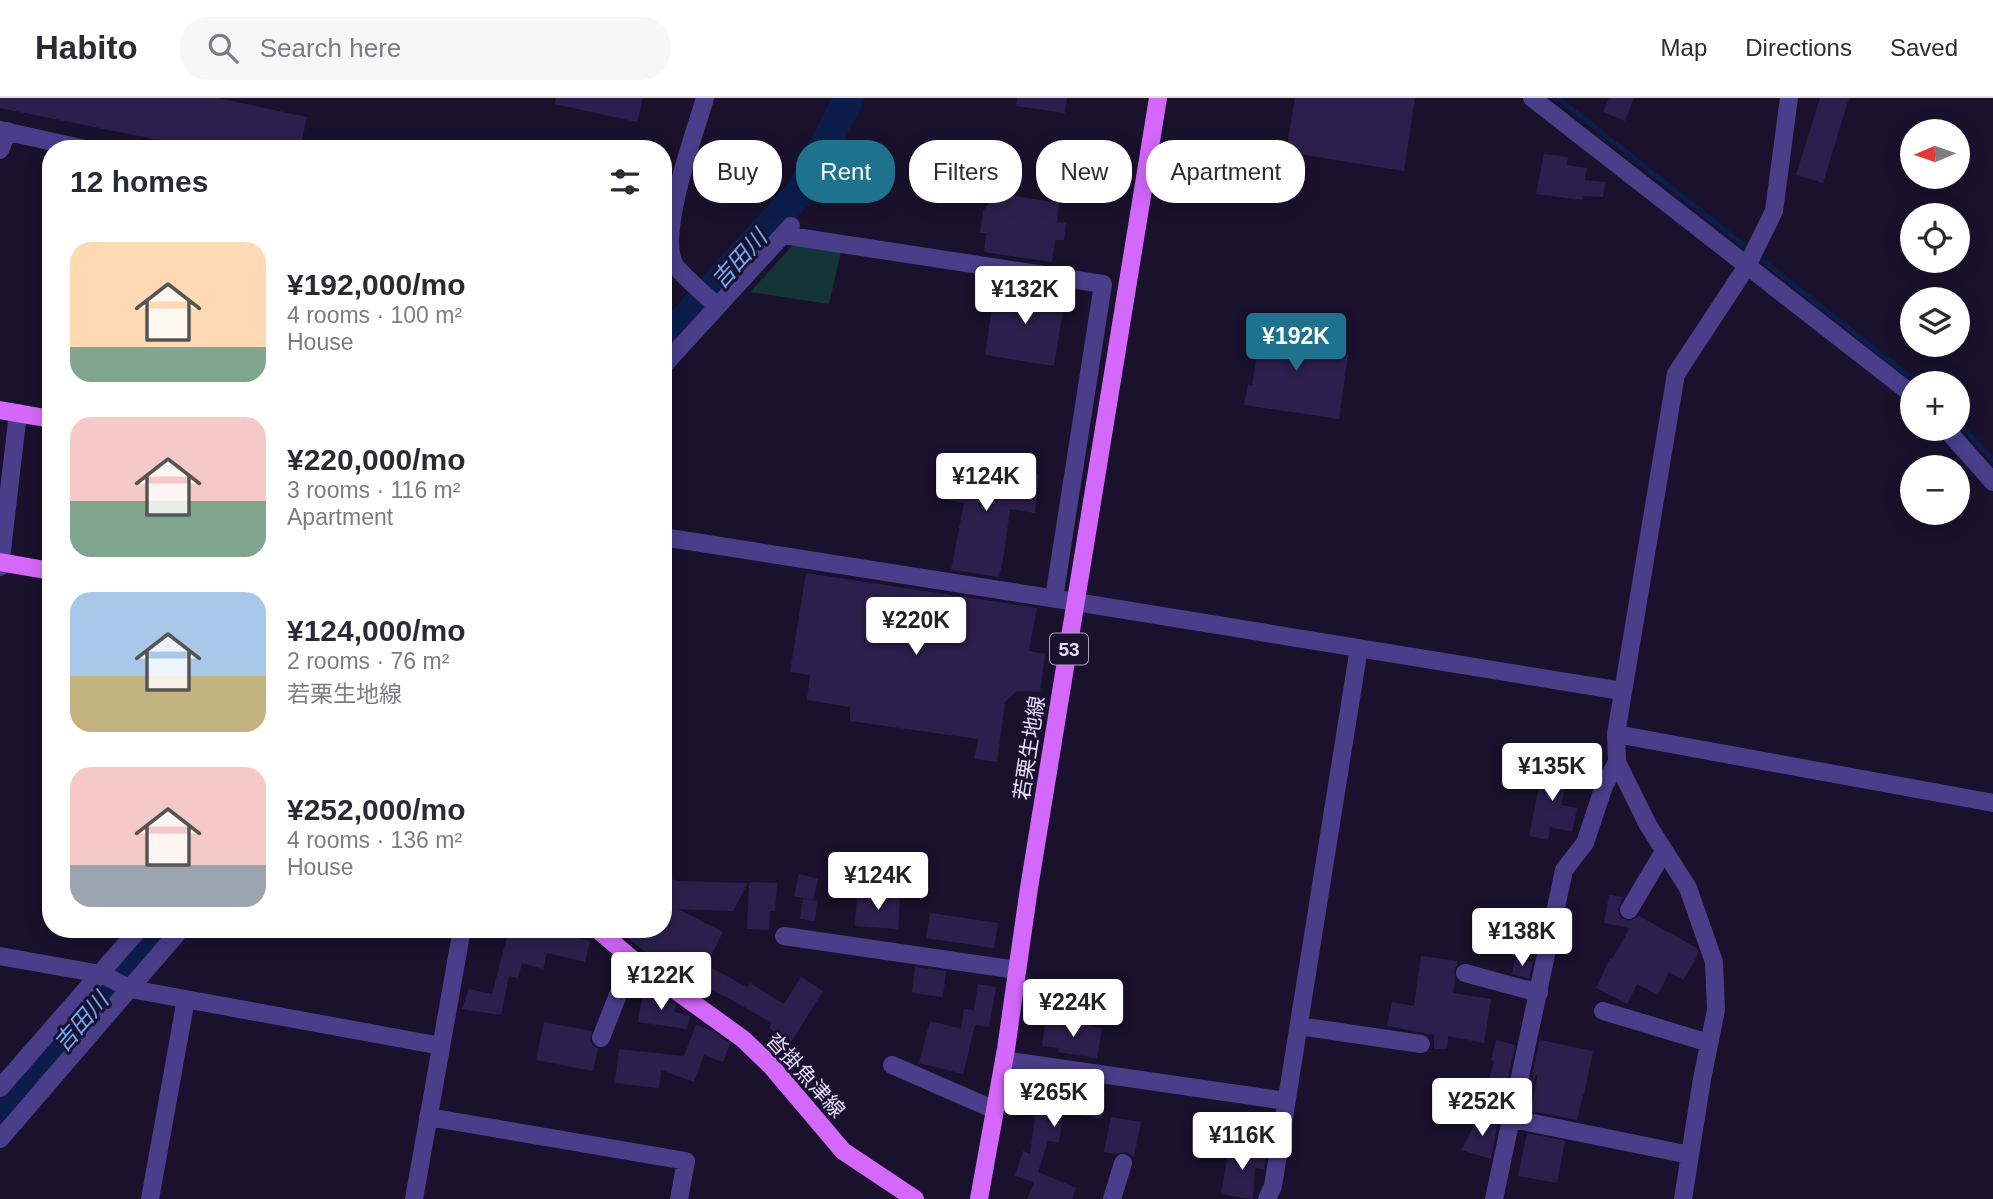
<!DOCTYPE html>
<meta charset="utf-8">
<style>
:root{--surface:#fff;--page:#f7f7f7;--text:#2b2b33;--muted:#7c7c81;--line:#e1e1e2;--accent:#1e728d}
body{margin:0;font-family:Arial,"Noto Sans JP",sans-serif;background:var(--page);color:var(--text);height:100vh;display:flex;flex-direction:column;font-size:26px;white-space:nowrap}
*{box-sizing:border-box;margin:0}
p{font-size:23px;color:var(--muted)}
.icon{flex:none;width:38px;height:38px;fill:none;stroke:currentColor;stroke-width:2;stroke-linecap:round;stroke-linejoin:round}
.map{position:relative;flex:1;overflow:hidden}
.side{position:absolute;left:42px;top:42px;width:630px;height:798px;display:flex;flex-direction:column;background:var(--surface);border-radius:28px;box-shadow:0 4px 18px #0003}
.side>*{flex:none}
.banner{position:absolute;left:693px;top:42px;width:665px;height:63px;display:flex;gap:14px}
.needle{width:46px;rotate:268deg}
.tools{position:absolute;left:1900px;top:21px;display:grid;gap:14px}
.tools a{display:grid;place-items:center;width:70px;height:70px;border-radius:50%;background:var(--surface);box-shadow:0 4px 18px #0003;font-size:35px}
.price{position:absolute;translate:-50% -60px;padding:0 16px;border-radius:7px;background:#fff;color:#222;font-size:23px;line-height:46px;filter:drop-shadow(0 2px 4px #0008)}
.price::after{content:'';position:absolute;left:50%;top:42px;width:21px;height:16px;margin-left:-10px;background:inherit;clip-path:polygon(0 0,100% 0,50% 100%)}
.price.on{background:var(--accent);color:#fff}
ul{padding:0;list-style:none}
li{display:flex;align-items:center;gap:21px;height:175px;padding:0 28px}
li span{display:grid;place-items:center;flex:none;width:196px;height:140px;border-radius:21px;color:#555}
li>.icon{margin-inline-start:auto}
span .icon{width:84px;height:84px;fill:#fffc;stroke-width:1}
li b{font-size:30px}
h2{display:flex;justify-content:space-between;align-items:center;height:84px;padding:0 28px;font-size:30px}
.pill{padding:0 24px;border-radius:28px;background:var(--surface);box-shadow:0 4px 18px #0003;font-size:24px;line-height:63px}
.pill.on{background:var(--accent);color:#fff}
header{display:flex;align-items:center;gap:42px;box-sizing:border-box;height:98px;padding:0 35px;background:var(--surface);border-bottom:2px solid var(--line)}
header strong{font-size:33px}
nav{display:flex;gap:38px;margin-inline-start:auto;font-size:24px}
.search{width:490px;height:63px;background:var(--page);display:flex;align-items:center;gap:18px;box-sizing:border-box;padding:0 24px;border-radius:28px;color:var(--muted);font-size:26px}
.map>svg:first-child{display:block}
.green{fill:#153437}
.lines{fill:none;stroke-linecap:round;stroke-linejoin:round}
.stream{stroke:#0c1d4c;stroke-width:5}
.river{stroke:#0c1d4c;stroke-width:30}
.building{fill:#2d1f4d}
.minor{stroke:#4a3e8b;stroke-width:18}
.major{stroke:#d568fc;stroke-width:18}
.labels{text-anchor:middle;dominant-baseline:central;stroke-width:6;stroke-linejoin:round;paint-order:stroke}
.shield{fill:#1a122d;stroke:#a9a2bf;stroke-width:2}
.shield-label{font-size:19px;font-weight:bold;fill:#e6dffe}
.street-label{font-size:21px;fill:#e6dffe;stroke:#1a122d}
.water-label{font-size:23px;font-style:italic;fill:#6fabfc;stroke:#1a122d}
</style>
<header>
<strong>Habito</strong>
<div class="search"><svg class="icon" aria-label="search" viewBox="0 0 24 24"><circle cx="10" cy="10" r="6"/><path d="M15 15l6 6"/></svg>Search here</div>
<nav><a>Map</a><a>Directions</a><a>Saved</a></nav>
</header>
<div class="map">
<svg width="1993" height="1101" viewBox="0 0 1993 1101">
<rect width="100%" height="100%" fill="#1a122d"/>
<path class="green" d="M793,147L841,154L829,206L750,194Z"/>
<g class="lines">
<path class="stream" d="M1558,0L1917,285
M1958,324L1993,362"/>
<path class="river" d="M663,245L801,93L849,0
M0,1016L162,831"/>
</g>
<path class="building" d="M0,0H218L307,19L300,51H203L0,10Z
M556,0H643L637,24L555,6Z
M1017,0H1067L1065,15L1016,8Z
M1295,0H1415L1404,73L1286,54Z
M1609,0H1634L1625,23L1603,14Z
M1820,0H1849L1823,85L1796,77Z
M1544,56L1568,59L1567,67L1587,70L1585,82L1605,84L1603,99L1583,98L1582,102L1536,96Z
M996,95L1059,105L1057,124L1066,125L1064,142H1055L1052,164L984,154L986,135H980L983,113Z
M995,188L1065,199L1054,268L985,257Z
M1253,226L1323,235L1319,253L1348,257L1339,321L1244,307L1248,286L1252,287L1259,246L1250,245Z
M947,365L1039,376L1035,415L1010,411L1004,456L999,479L951,472L964,405L941,401Z
M806,475L1037,510L1029,553L1045,556L1040,594L1017,593L1005,604L997,664L974,661L978,641L850,623V609L807,602L810,577L790,574Z
M1544,663L1569,669L1561,707L1577,710L1572,734L1550,729L1548,742L1529,738Z
M799,776L818,781L813,802L794,798Z
M663,779L679,783L748,785L733,813L678,811L723,834L706,867L747,889L750,885L784,906L801,879L823,893L791,944L769,930L772,925L732,902L704,888L706,886L659,862L658,865L646,857L647,855L615,831H663Z
M753,784L777,785L775,813H770L769,832L747,831L749,785Z
M857,797L900,800L898,831L855,828Z
M1609,797L1623,799L1618,811L1619,817L1623,821L1630,823L1639,818L1697,850L1699,855L1683,882L1669,874L1658,897L1637,886L1627,906L1596,890L1610,860L1612,861L1630,830L1604,825Z
M803,801L817,803L815,823L800,821Z
M930,815L998,825L994,850L926,840Z
M509,831H553V834L590,843L585,864L547,855L543,871L522,865L518,880L509,878L501,917L462,911L469,891L492,896Z
M1421,858L1458,863L1454,873L1455,881L1453,895L1491,901L1484,945L1448,938L1447,951H1434V937L1387,928L1392,904L1414,908Z
M1515,860L1533,864L1529,881L1512,876Z
M915,869L946,873L943,899L912,895Z
M978,886L996,889L993,907L989,929L975,927L963,976L919,965L930,923L961,931L964,911L974,912Z
M643,894L666,900L676,907L674,914L690,918L687,931L638,924Z
M544,924L592,933L590,942L593,948L598,951L593,973L536,962Z
M1045,924L1062,926V924L1102,930L1097,960L1058,954L1059,950L1042,948Z
M696,927L713,933L730,946L723,964L704,957L694,984L661,972L659,990L615,985L619,951L684,958Z
M1496,942L1515,947L1506,989L1488,986L1494,963L1491,962Z
M1540,942L1593,953L1584,997H1583L1577,1022L1531,1013L1538,974L1529,992Z
M1030,979L1091,987L1090,993L1105,995L1102,1021L1063,1015L1059,1044L1048,1043L1038,1074L1076,1090L1072,1101H1027L1034,1084L1015,1078L1023,1053L1030,1056L1036,1012L1026,1011Z
M1480,1017L1498,1022L1491,1061L1461,1052Z
M1111,1019L1141,1024L1134,1059L1126,1054L1116,1056L1104,1054Z
M1527,1035L1565,1043L1557,1085L1518,1078Z
M1229,1050L1267,1055L1264,1071L1255,1070L1253,1101L1221,1096Z"/>
<g class="lines">
<path class="minor" d="M705,0C695,35 657,136 675,167C680,176 709,200 717,208
M1532,0L1913,297
M0,32L85,51
M0,52L8,33
M783,137L1103,186L1054,500
M663,268L791,128
M1946,331L1993,384
M663,439L1076,504L1622,593
M0,469L18,315
M1616,636L1993,705
M1629,812L1664,753
M784,838L1017,872
M0,858L101,876L131,891L441,948
M1465,875L1539,895
M1603,913L1709,945
M1299,928L1421,946
M601,940L632,861
M1004,962L1286,1003
M892,967L995,1012
M0,990L139,831
M428,1019L686,1063L679,1101
M1513,1021L1690,1057
M0,1041L181,831
M150,1101L186,901
M414,1101L462,831
M1112,1101L1123,1065
M1267,1101L1273,1088L1359,550
M1494,1101L1564,772L1585,745L1604,688L1617,664
M1683,1101L1702,981L1716,912L1714,864L1688,790L1648,727L1617,664L1616,636L1676,276L1747,168L1774,113L1789,0"/>
<path class="major" d="M0,312L51,321
M0,464L51,473
M597,831L632,861L743,941L771,968L843,1053L915,1101
M979,1101L1006,951L1029,790L1158,0"/>
</g>
<g class="labels">
<rect class="shield" x="1050" y="535.5" width="38" height="31" rx="5"/>
<g class="shield-label">
<text x="1069" y="551">53</text>
</g>
<g class="street-label">
<text transform="translate(1029 650) rotate(-81)">若栗生地線</text>
<text transform="translate(806 977) rotate(48)">沓掛魚津線</text>
</g>
<g class="water-label">
<text transform="translate(739 161) rotate(-48)">吉田川</text>
<text transform="translate(81 924) rotate(-49)">吉田川</text>
</g>
</g>
</svg>
<div class="tools">
<a><svg class="needle" viewBox="-14 -14 28 28"><path d="M0-13l5 13h-10z" fill="#e53935"/><path d="M0 13l5-13h-10z" fill="#7c7c81"/></svg></a>
<a><svg class="icon" aria-label="locate" viewBox="0 0 24 24"><circle cx="12" cy="12" r="6"/><path d="M12 2v4M12 18v4M2 12h4M18 12h4"/></svg></a>
<a><svg class="icon" aria-label="layers" viewBox="0 0 24 24"><path d="M12 4l9 5-9 5-9-5zM3 14l9 5 9-5"/></svg></a>
<a>+</a>
<a>−</a>
</div>
<b class="price" style="left:1025px;top:228px">¥132K</b>
<b class="price on" style="left:1296px;top:275px">¥192K</b>
<b class="price" style="left:986px;top:415px">¥124K</b>
<b class="price" style="left:916px;top:559px">¥220K</b>
<b class="price" style="left:1552px;top:705px">¥135K</b>
<b class="price" style="left:878px;top:814px">¥124K</b>
<b class="price" style="left:1522px;top:870px">¥138K</b>
<b class="price" style="left:661px;top:914px">¥122K</b>
<b class="price" style="left:1073px;top:941px">¥224K</b>
<b class="price" style="left:1054px;top:1031px">¥265K</b>
<b class="price" style="left:1482px;top:1040px">¥252K</b>
<b class="price" style="left:1242px;top:1074px">¥116K</b>
<div class="banner">
<a class="pill">Buy</a>
<a class="pill on">Rent</a>
<a class="pill">Filters</a>
<a class="pill">New</a>
<a class="pill">Apartment</a>
</div>
<section class="side">
<h2>12 homes<svg class="icon" aria-label="filters" viewBox="0 0 24 24"><path d="M4 7h16M4 17h16"/><circle cx="9" cy="7" r="2"/><circle cx="15" cy="17" r="2"/></svg></h2>
<ul>
<li><span style="background:linear-gradient(#ffd9b3 75%,#7fa58c 0)"><svg class="icon" aria-label="home" viewBox="0 0 24 24"><path d="M3 11l9-7 9 7M6 9v11h12V9"/></svg></span><div><b>¥192,000/mo</b><p>4 rooms · 100 m²</p><p>House</p></div></li>
<li><span style="background:linear-gradient(#f6c9c9 60%,#7fa58c 0)"><svg class="icon" aria-label="home" viewBox="0 0 24 24"><path d="M3 11l9-7 9 7M6 9v11h12V9"/></svg></span><div><b>¥220,000/mo</b><p>3 rooms · 116 m²</p><p>Apartment</p></div></li>
<li><span style="background:linear-gradient(#a9c7e8 60%,#c2b280 0)"><svg class="icon" aria-label="home" viewBox="0 0 24 24"><path d="M3 11l9-7 9 7M6 9v11h12V9"/></svg></span><div><b>¥124,000/mo</b><p>2 rooms · 76 m²</p><p>若栗生地線</p></div></li>
<li><span style="background:linear-gradient(#f6c9c9 70%,#9aa5b1 0)"><svg class="icon" aria-label="home" viewBox="0 0 24 24"><path d="M3 11l9-7 9 7M6 9v11h12V9"/></svg></span><div><b>¥252,000/mo</b><p>4 rooms · 136 m²</p><p>House</p></div></li>
</ul>
</section>
</div>
